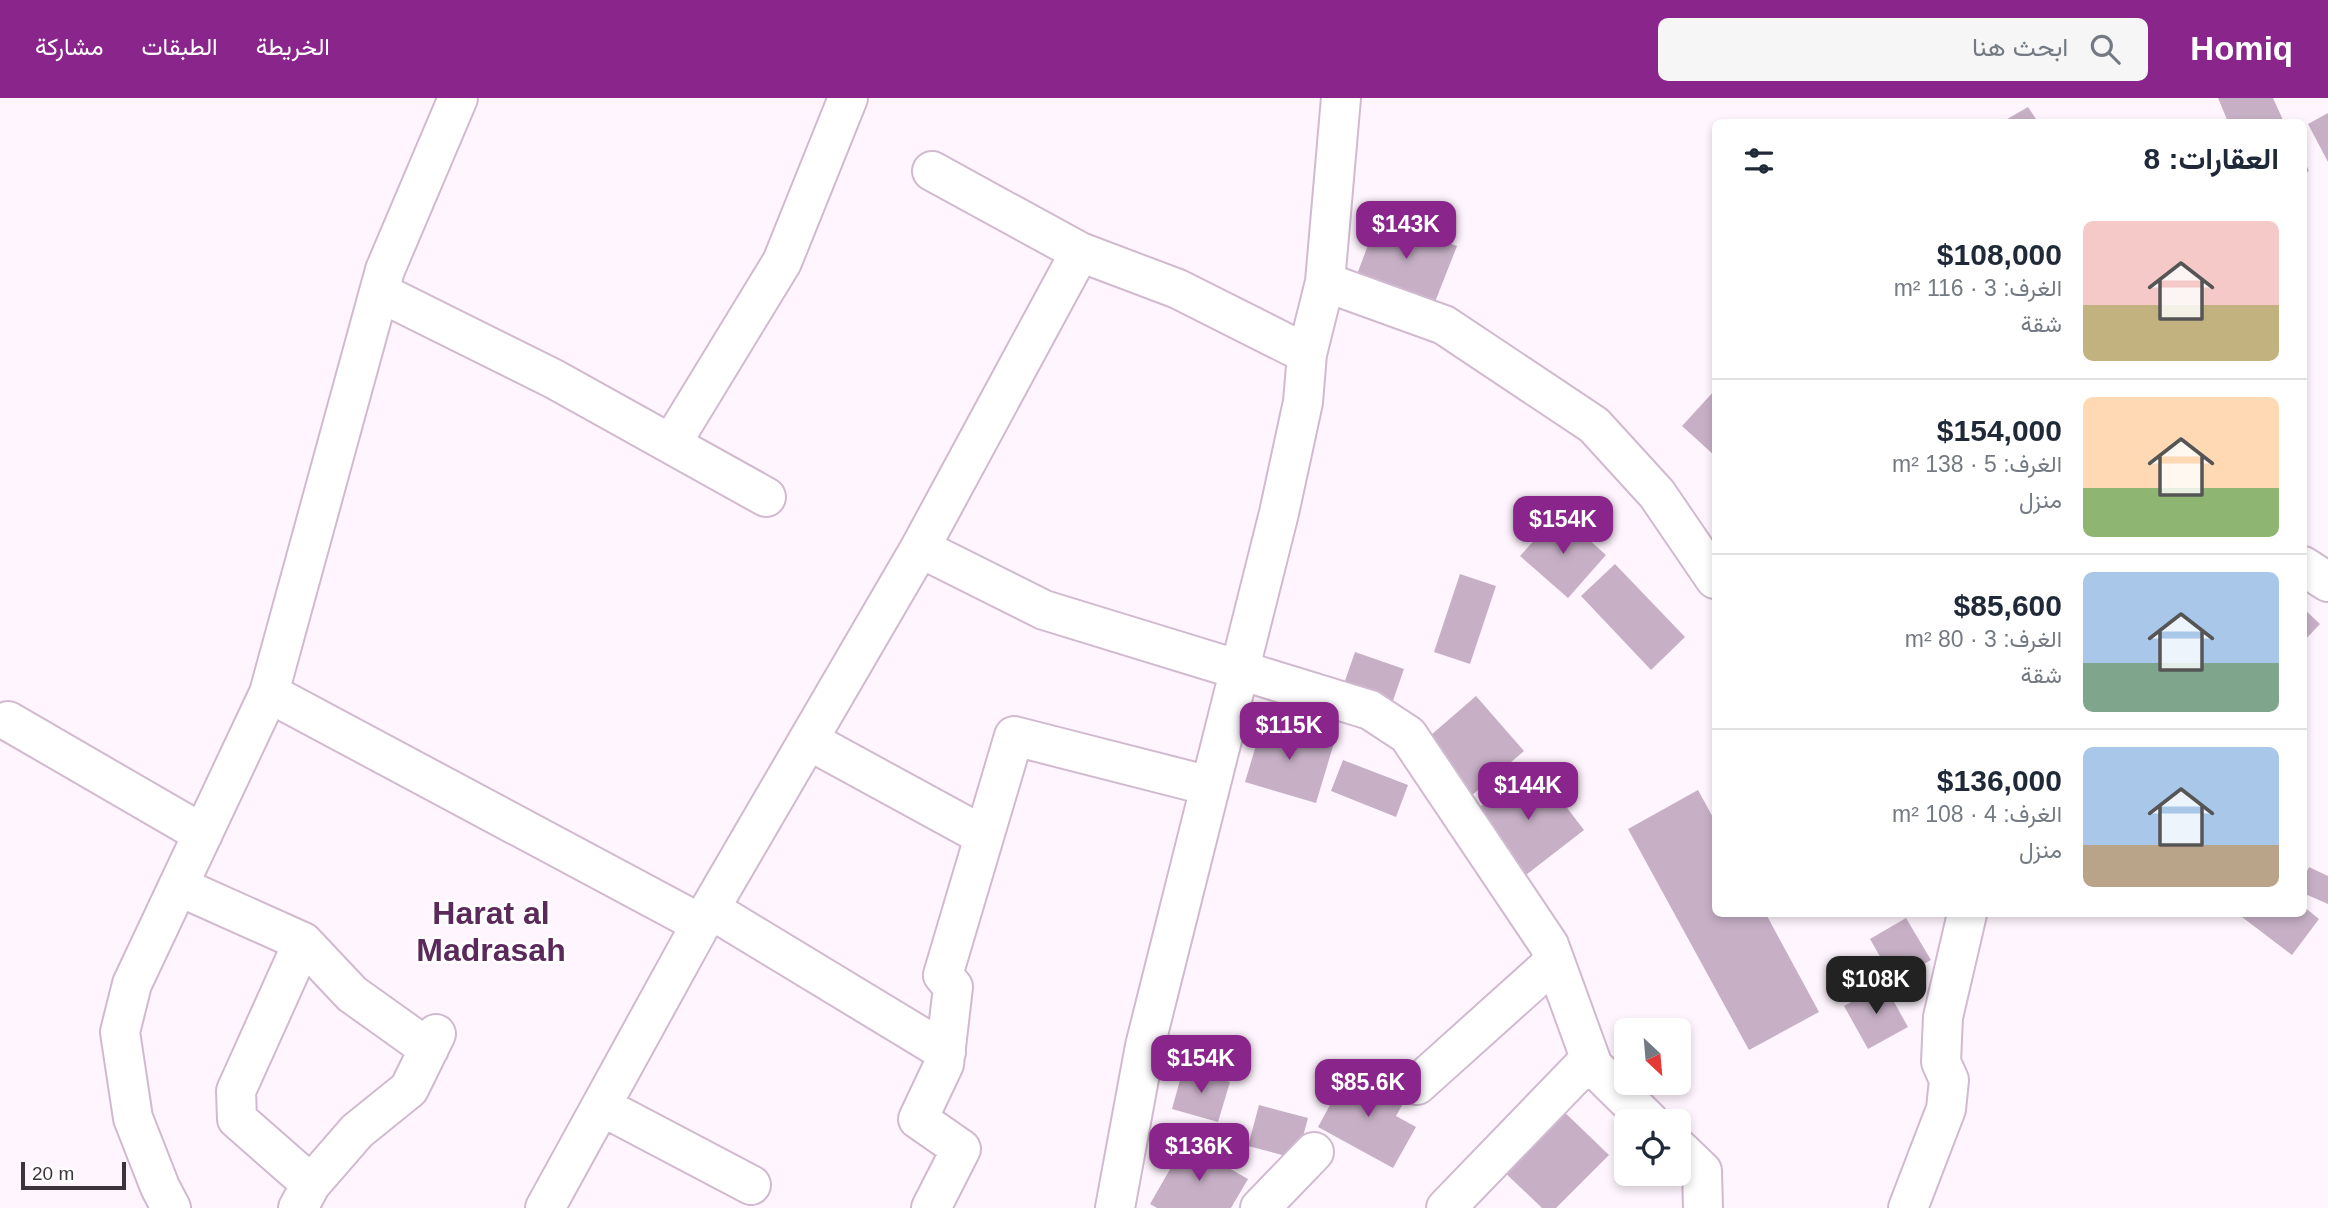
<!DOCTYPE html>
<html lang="ar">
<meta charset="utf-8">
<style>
:root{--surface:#fff;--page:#f6f6f7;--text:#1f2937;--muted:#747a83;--line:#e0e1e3;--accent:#8a258c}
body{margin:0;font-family:Arial,Vazirmatn,sans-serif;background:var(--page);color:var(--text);direction:rtl;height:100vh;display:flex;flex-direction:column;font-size:26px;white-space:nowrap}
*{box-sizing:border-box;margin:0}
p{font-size:23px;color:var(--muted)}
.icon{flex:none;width:38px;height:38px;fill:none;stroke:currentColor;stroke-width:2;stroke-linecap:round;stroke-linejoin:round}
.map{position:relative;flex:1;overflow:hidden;direction:ltr}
.drawer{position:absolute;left:1712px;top:21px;width:595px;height:798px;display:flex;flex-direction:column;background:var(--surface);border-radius:10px;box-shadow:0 4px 10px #0003;direction:rtl}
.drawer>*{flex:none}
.needle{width:46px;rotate:154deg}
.controls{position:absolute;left:1614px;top:920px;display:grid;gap:14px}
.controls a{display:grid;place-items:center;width:77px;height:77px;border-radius:10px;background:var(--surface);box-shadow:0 4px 10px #0003;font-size:35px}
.scale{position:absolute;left:21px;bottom:18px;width:105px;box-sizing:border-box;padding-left:7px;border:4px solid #3c333b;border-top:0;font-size:19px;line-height:24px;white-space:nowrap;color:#3c333b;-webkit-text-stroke:5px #fff;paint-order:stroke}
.price{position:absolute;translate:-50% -60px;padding:0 16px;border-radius:14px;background:var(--accent);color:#fff;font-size:23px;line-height:46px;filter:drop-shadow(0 2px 4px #0008)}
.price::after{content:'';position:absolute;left:50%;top:42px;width:21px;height:16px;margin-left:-10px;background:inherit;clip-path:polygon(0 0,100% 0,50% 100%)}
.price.on{background:#222;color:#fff}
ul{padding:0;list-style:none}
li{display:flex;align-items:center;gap:21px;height:175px;padding:0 28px}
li+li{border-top:2px solid var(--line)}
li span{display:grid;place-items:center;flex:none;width:196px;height:140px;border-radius:10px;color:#555}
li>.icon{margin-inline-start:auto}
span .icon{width:84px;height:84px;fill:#fffc;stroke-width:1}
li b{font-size:30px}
h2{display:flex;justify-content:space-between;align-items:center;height:84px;padding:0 28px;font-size:30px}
header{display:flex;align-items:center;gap:42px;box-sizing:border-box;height:98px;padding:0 35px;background:var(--accent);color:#fff}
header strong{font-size:33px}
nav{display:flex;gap:38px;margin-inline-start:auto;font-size:24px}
.search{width:490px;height:63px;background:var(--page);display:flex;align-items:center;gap:18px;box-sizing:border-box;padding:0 24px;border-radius:10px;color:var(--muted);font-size:26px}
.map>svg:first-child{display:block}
.building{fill:#c7b0c6}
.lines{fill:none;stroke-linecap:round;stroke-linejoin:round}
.minor-casing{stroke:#d1bad0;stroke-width:42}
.minor{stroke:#fff;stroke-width:38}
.labels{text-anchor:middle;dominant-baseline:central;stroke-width:5;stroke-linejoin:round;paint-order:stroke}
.district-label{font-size:32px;font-weight:bold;fill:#5b2a5b;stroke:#fff}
</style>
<header>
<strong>Homiq</strong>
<div class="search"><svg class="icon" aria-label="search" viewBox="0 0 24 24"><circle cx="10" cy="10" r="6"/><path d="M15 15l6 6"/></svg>ابحث هنا</div>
<nav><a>الخريطة</a><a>الطبقات</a><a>مشاركة</a></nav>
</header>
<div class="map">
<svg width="2328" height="1110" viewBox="0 0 2328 1110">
<rect width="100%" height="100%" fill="#fff5fe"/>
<path class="building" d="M2218,0H2273L2283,22L2278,24H2228Z
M2028,9L2038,24H2002Z
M2328,15V64L2308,26Z
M2303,60L2309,73L2303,76Z
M1379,118L1457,148L1433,209L1356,179Z
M1715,292V358L1682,328Z
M1559,415L1606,457L1568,500L1520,458Z
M1615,466L1685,539L1651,572L1581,498Z
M1460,476L1496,488L1470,566L1434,554Z
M2303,510L2320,526L2303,544Z
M1355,554L1404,571L1389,614L1340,597Z
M1476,598L1524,653L1464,704L1416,650Z
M1263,624L1334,645L1316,705L1245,684Z
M1343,662L1408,687L1396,719L1331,693Z
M1534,667L1584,732L1522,780L1472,715Z
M1698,692L1715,723V816H1766L1819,914L1749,952L1628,731Z
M2309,769L2328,778V806L2303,795V781Z
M2303,808L2319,821L2292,857L2238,816H2303Z
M1906,820L1931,862L1894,883L1870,841Z
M1884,886L1908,929L1868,951L1844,908Z
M1183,971L1230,984L1218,1024L1172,1011Z
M1349,972L1405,1002L1396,1018L1416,1029L1393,1070L1318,1029Z
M1556,1006L1609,1057L1556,1110H1542L1497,1067Z
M1259,1007L1308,1020L1297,1061L1248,1048Z
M1185,1045L1248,1081L1231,1110H1157L1150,1106Z"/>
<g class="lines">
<g class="minor-casing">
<path id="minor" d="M932,73L1080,154L1178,191L1307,256
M1325,184L1444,227L1594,327L1657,396L1715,481
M379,194L554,281L766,399
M671,346L782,164L848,0
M920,450L1044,512L1370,612L1408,637L1549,847L1593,968L1650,1024
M2303,468L2328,484
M269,595L701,826
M8,623L203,736
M808,642L984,738
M178,788L303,844L352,896L429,951
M710,811L946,954
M303,844L236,993L237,1021L311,1086
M1417,987L1555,863
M601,1008L751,1087
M1678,1050L1702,1073L1703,1110
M171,1110L160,1089L133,1020L120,934L132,886L269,595L385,172L458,0
M298,1110L311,1086L357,1033L409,991L436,936
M545,1110L701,826L920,450L1080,154
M931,1110L961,1051L918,1021L944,966L953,889L943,877L1014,638L1210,688
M1115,1110L1145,948L1279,415L1303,304L1307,256L1325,184L1341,0
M1260,1110L1314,1054
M1446,1110L1590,961
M1908,1110L1946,1011L1949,982L1941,964L1943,919L1967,816"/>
</g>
<use href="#minor" class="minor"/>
</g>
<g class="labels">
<g class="district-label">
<text x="491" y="815">Harat al<tspan x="491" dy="37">Madrasah</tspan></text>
</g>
</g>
</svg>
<div class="controls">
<a><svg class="needle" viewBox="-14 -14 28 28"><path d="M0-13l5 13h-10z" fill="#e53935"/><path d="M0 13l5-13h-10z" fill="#747a83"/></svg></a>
<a><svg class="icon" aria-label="locate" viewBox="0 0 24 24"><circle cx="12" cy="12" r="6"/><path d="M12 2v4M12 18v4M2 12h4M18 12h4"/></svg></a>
</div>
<div class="scale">20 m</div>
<b class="price" style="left:1406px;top:163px">$143K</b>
<b class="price" style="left:1563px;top:458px">$154K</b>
<b class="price" style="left:1289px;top:664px">$115K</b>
<b class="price" style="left:1528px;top:724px">$144K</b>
<b class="price on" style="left:1876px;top:918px">$108K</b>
<b class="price" style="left:1201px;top:997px">$154K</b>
<b class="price" style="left:1368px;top:1021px">$85.6K</b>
<b class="price" style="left:1199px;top:1085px">$136K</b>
<section class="drawer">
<h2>العقارات: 8<svg class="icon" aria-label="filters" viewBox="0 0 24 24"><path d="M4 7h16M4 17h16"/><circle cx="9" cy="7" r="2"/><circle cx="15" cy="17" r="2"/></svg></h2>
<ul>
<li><span style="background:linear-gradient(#f6c9c9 60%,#c2b280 0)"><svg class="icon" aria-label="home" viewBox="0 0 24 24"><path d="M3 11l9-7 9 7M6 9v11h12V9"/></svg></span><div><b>$108,000</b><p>الغرف: 3 · 116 m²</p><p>شقة</p></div></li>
<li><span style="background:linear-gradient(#ffd9b3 65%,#8fb573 0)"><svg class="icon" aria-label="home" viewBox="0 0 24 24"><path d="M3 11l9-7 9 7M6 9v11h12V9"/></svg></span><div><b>$154,000</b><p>الغرف: 5 · 138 m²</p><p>منزل</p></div></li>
<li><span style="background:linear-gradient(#a9c7e8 65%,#7fa58c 0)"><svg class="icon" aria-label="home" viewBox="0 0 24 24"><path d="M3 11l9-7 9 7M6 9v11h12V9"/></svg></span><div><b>$85,600</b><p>الغرف: 3 · 80 m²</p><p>شقة</p></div></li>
<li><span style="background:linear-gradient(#a9c7e8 70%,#b9a48a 0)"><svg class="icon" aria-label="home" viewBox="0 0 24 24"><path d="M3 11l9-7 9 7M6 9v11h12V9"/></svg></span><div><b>$136,000</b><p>الغرف: 4 · 108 m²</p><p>منزل</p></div></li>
</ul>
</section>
</div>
